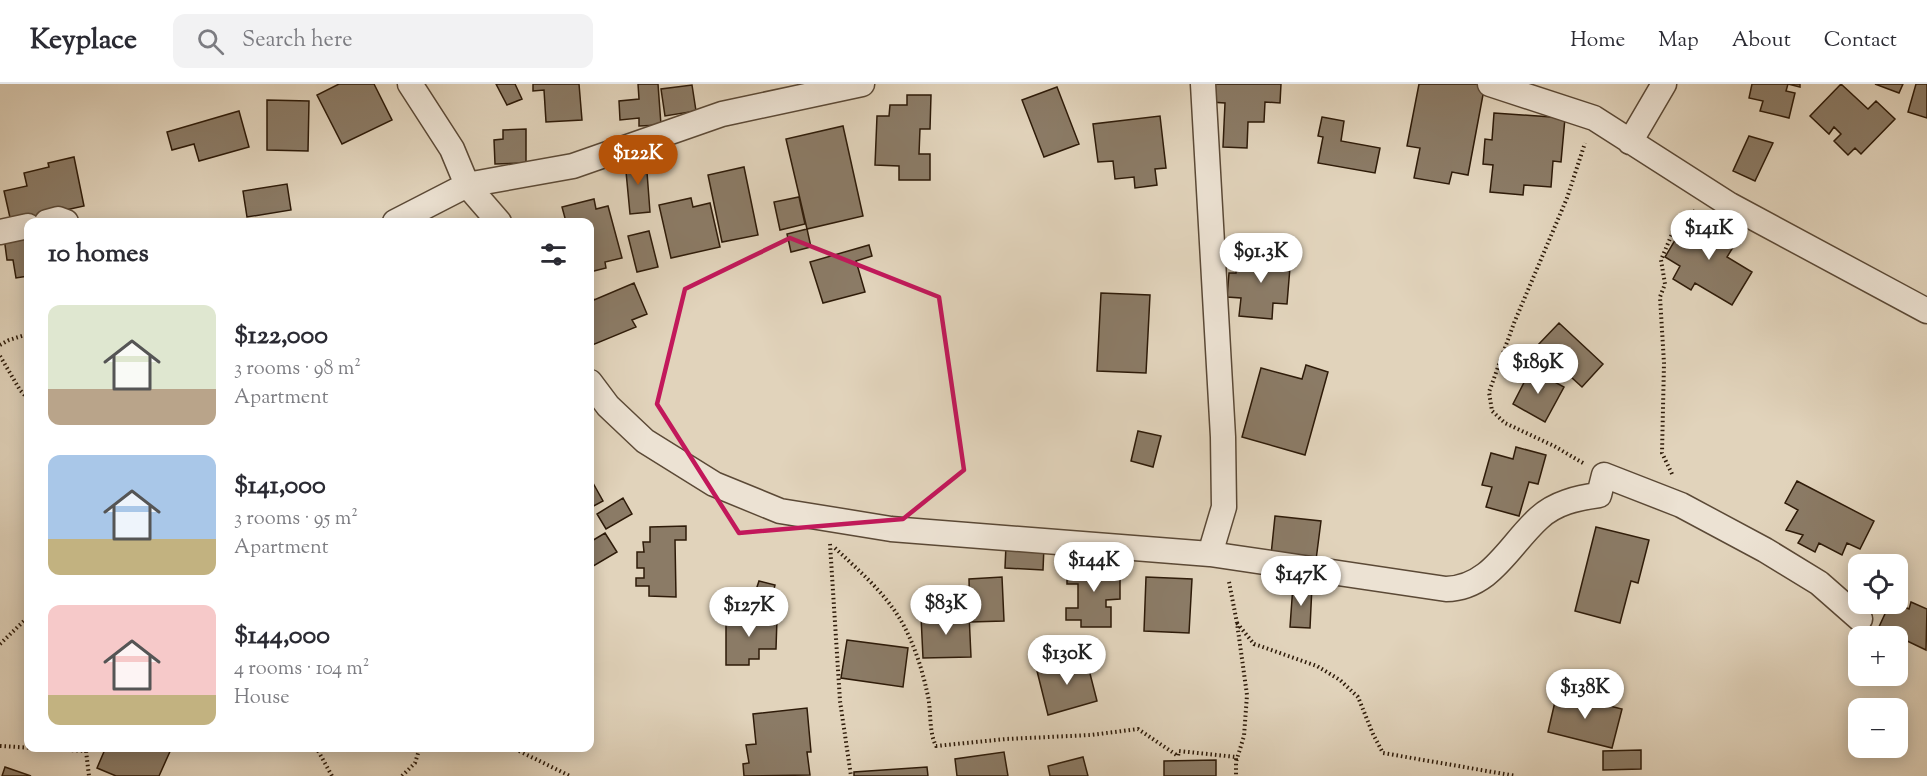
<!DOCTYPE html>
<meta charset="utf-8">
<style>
:root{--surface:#fff;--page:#f2f2f3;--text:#2b2b33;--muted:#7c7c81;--line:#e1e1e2;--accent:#b45309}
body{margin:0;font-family:"Sorts Mill Goudy",serif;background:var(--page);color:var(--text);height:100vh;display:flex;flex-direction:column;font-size:22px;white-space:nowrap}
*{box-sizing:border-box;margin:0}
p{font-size:20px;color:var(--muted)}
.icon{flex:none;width:33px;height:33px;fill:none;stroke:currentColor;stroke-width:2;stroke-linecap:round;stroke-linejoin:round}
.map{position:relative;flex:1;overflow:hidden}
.drawer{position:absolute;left:24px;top:134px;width:570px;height:534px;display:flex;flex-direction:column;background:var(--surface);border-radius:12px;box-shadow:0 3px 15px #0003}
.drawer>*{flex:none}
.tools{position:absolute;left:1848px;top:470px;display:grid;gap:12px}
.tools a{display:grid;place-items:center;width:60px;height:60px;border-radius:12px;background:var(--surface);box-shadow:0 3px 15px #0003;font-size:30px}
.price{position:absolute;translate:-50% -51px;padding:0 14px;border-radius:21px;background:#fff;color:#222;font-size:20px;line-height:39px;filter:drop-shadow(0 2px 3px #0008)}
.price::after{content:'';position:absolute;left:50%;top:36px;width:18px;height:14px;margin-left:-9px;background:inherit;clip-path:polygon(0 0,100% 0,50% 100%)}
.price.active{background:var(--accent);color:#fff}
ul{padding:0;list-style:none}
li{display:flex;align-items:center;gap:18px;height:150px;padding:0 24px}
li span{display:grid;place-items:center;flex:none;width:168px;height:120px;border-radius:12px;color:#555}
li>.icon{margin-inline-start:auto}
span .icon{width:72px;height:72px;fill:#fffc;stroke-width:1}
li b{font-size:26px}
h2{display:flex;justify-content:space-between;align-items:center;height:72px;padding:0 24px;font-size:26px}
header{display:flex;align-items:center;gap:36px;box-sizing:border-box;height:84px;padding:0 30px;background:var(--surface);border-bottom:2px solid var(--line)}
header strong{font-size:28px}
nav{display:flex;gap:33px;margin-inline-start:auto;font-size:21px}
.search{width:420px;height:54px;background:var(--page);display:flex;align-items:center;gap:15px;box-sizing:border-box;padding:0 21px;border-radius:12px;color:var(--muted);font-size:22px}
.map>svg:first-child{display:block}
.building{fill:#8b7b66;stroke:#2e1b09;stroke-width:1.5}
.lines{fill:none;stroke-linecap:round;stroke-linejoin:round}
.minor-casing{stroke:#5b4936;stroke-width:27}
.path{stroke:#2e1b09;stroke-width:4;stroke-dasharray:1.5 3;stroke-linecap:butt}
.minor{stroke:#ece2d3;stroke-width:24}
.marked{fill:none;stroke:#c2185b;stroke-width:4.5;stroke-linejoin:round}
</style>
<header>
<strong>Keyplace</strong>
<div class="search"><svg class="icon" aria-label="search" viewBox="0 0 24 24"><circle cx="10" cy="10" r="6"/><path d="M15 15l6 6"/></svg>Search here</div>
<nav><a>Home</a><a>Map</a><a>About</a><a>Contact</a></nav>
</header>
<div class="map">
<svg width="1927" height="692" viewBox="0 0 1927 692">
<rect width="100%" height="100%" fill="#e1d3bb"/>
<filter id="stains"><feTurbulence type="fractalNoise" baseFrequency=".00333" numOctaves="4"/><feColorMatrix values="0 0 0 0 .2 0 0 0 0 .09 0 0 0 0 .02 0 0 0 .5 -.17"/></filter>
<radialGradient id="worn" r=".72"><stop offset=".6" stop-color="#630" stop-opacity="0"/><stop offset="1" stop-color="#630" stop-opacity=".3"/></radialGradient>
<path class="building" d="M339,0H374L392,36L342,60L317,11Z
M496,0H515L522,15L507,21Z
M533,0H579L582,36L546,38L544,6L533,7Z
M638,0H658L661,41L639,42V34L620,36L619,17L639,15Z
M1211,0H1281L1280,19L1265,18L1264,38H1248L1247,64L1223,63L1225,19L1210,18Z
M1419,0H1485L1468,91L1452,88L1449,100L1414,94L1420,64L1407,62Z
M1752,0H1800V3L1788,0L1786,7L1795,9L1789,34L1760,27L1763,17L1749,14Z
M1841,0L1868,25L1876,17L1895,35L1861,70L1855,64L1848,71L1834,57L1841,50L1834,43L1829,50L1810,32Z
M1875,0H1903L1899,9Z
M1916,0H1927V34L1908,28Z
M692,1L696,27L665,32L661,5Z
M1057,3L1079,60L1044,73L1022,16Z
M907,11H931L930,45H920L919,70H930V96H899V82L875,81L877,32H889L890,21H907Z
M267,16L309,17L308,67L267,66Z
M239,27L249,63L199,77L194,60L172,66L167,48Z
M1494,29L1565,34L1561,78L1553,77L1551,103L1524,101L1523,111L1490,108L1493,81L1483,80L1485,55L1492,56Z
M1160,32L1166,84L1155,85L1157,101L1135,104L1134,93L1115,95L1113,77L1098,78L1093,40Z
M1322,33L1344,37L1341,57L1380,64L1375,89L1318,79L1323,53L1318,52Z
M843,42L863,132L807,145L786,55Z
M526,45V79L495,80L494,56L503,55V46Z
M1749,52L1773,59L1755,97L1733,87Z
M74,73L84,122L11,138L4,107L27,102L24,89L49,83L48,79Z
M646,75L650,128L630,130L625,77Z
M744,83L758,151L722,158L708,91Z
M287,100L291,126L247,133L243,107Z
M799,113L805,140L780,146L774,118Z
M691,114L693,123L710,119L720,163L671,174L659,121Z
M594,115L596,125L608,122L622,174L605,178L606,184L590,188V138H555L565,134L562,123Z
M1708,133L1740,152L1727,173L1752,188L1732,221L1695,199L1691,206L1673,195L1680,182L1665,173L1684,141L1697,150Z
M807,145L811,163L791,168L787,150Z
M649,147L658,183L637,188L628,152Z
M28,149V192L16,194L13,176H7L4,153Z
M869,161L872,172L856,177L865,208L823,219L810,178Z
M1250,167L1291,171L1287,220L1273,219L1272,235L1239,232L1241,214L1227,213L1229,189H1236L1237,177L1249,178Z
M634,199L647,230L632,236L636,243L590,262V205L594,216Z
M1101,209L1150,211L1146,289L1097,287Z
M1559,239L1603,280L1582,303L1537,262Z
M1306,281L1328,288L1305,371L1242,353L1261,284L1302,295Z
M1531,285L1564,303L1545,338L1513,320Z
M1138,347L1161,352L1153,383L1131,377Z
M1516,363L1546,371L1538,400L1529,398L1519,432L1486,423L1492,403L1482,401L1491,369L1513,375Z
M1797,397L1874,437L1860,465L1847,459L1842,471L1819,459L1815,468L1798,459L1803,451L1786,446L1798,426L1785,419Z
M593,399L603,417L590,424V401Z
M623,414L632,430L606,445L597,430Z
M1275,432L1321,437L1316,476L1271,471Z
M686,442V456H675L676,513L649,512V502H636V494H644V484H637V468H644L643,458H650V443Z
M1596,443L1649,456L1638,499L1631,497L1620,539L1575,527Z
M605,449L617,468L590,484V458Z
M1006,461L1044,462L1043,486L1005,484Z
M1120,479V515L1106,516V523H1111V543H1081V536H1066V524H1078V500H1067V480Z
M1002,493L1004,537L970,538L969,495Z
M1146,493L1192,495L1189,549L1144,547Z
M759,497L775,501L773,509L756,506Z
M1293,501L1312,502L1310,544L1290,543Z
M1911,518L1927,525L1926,566L1901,554L1898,561V552H1886L1887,550L1878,545L1890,519H1896L1909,525Z
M969,530L971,573L923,574L921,532Z
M726,533L777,534L776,565H759V575H749V581H726Z
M847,556L908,564L903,603L841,594Z
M1086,574L1097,617L1048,631L1037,587Z
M1557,609L1622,625L1612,664L1548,648Z
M807,624L811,668H807L810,691L744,692L743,680L749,679L746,661L756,660L753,630Z
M106,663H172L159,692H116L97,684Z
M1641,666V685L1603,686V667Z
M1004,668L1008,692H957L955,675Z
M1083,673L1088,692H1050L1048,682Z
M1216,676V692H1164V677Z
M5,683L31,692H2Z
M927,683L928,692H854V688Z"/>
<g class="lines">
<g class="minor-casing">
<path id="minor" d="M410,0L452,65L467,101L573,82L722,30L862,0
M1203,0L1223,353L1224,423L1210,470
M1490,0L1594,34L1730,121L1927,227
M1630,58L1664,0
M47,138L58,135L66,138
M395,138L467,101L499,138
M0,148L28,142
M590,298L608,322L645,357L714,400L780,427L891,445L1210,470L1446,505C1491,504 1509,461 1539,434C1555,419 1577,414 1599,411L1604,391L1681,421L1765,466L1819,499L1860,535"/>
</g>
<path class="path" d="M0,261L9,256L28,250
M0,272L20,306L28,315
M1583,379L1554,362L1505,339L1492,327L1489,308L1514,239L1567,114L1585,59
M1672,390L1662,369L1664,279L1660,213L1665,200L1661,176L1677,138L1695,127
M830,460L840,617L851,692
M835,464C855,483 876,501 892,523C910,547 921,580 927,608C932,626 928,646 936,662L1006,655L1091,651L1138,645L1178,672L1179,667L1236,673V678
M1229,498L1237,539L1247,611L1244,652L1236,678V692
M1237,539L1254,560L1317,582L1340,596L1358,613L1373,650L1383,669L1516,692
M0,560L28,533
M0,662L86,667
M87,663L86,667L89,692
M316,663L332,692
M511,663L570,692
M402,692L415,679L420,663"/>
<use href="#minor" class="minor"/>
</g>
<path class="marked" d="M790,154L939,213L964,386L903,435L739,449L657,320L685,205Z"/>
<rect width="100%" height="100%" filter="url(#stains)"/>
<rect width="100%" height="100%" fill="url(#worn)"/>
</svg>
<div class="tools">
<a><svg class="icon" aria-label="locate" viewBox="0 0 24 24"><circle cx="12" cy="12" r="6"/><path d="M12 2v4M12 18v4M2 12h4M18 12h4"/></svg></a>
<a>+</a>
<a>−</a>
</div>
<b class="price active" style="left:638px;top:102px">$122K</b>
<b class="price" style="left:1709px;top:177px">$141K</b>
<b class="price" style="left:1261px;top:200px">$91.3K</b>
<b class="price" style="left:1538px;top:311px">$189K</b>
<b class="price" style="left:1094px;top:509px">$144K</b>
<b class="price" style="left:1301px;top:523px">$147K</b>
<b class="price" style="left:946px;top:552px">$83K</b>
<b class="price" style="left:749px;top:554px">$127K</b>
<b class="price" style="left:1067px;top:602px">$130K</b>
<b class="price" style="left:1585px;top:636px">$138K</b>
<section class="drawer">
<h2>10 homes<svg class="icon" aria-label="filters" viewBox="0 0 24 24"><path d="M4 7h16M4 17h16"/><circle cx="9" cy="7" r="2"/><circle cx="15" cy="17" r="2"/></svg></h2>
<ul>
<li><span style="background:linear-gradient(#dfe7d0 70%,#b9a48a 0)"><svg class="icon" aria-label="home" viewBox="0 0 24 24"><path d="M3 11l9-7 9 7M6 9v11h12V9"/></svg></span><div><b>$122,000</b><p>3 rooms · 98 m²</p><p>Apartment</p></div></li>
<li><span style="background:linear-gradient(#a9c7e8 70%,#c2b280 0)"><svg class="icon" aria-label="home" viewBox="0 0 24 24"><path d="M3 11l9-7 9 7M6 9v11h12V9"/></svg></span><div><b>$141,000</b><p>3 rooms · 95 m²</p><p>Apartment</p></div></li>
<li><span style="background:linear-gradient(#f6c9c9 75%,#c2b280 0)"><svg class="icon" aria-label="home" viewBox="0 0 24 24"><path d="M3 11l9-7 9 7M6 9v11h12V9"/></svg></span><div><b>$144,000</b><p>4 rooms · 104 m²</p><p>House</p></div></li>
</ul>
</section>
</div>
